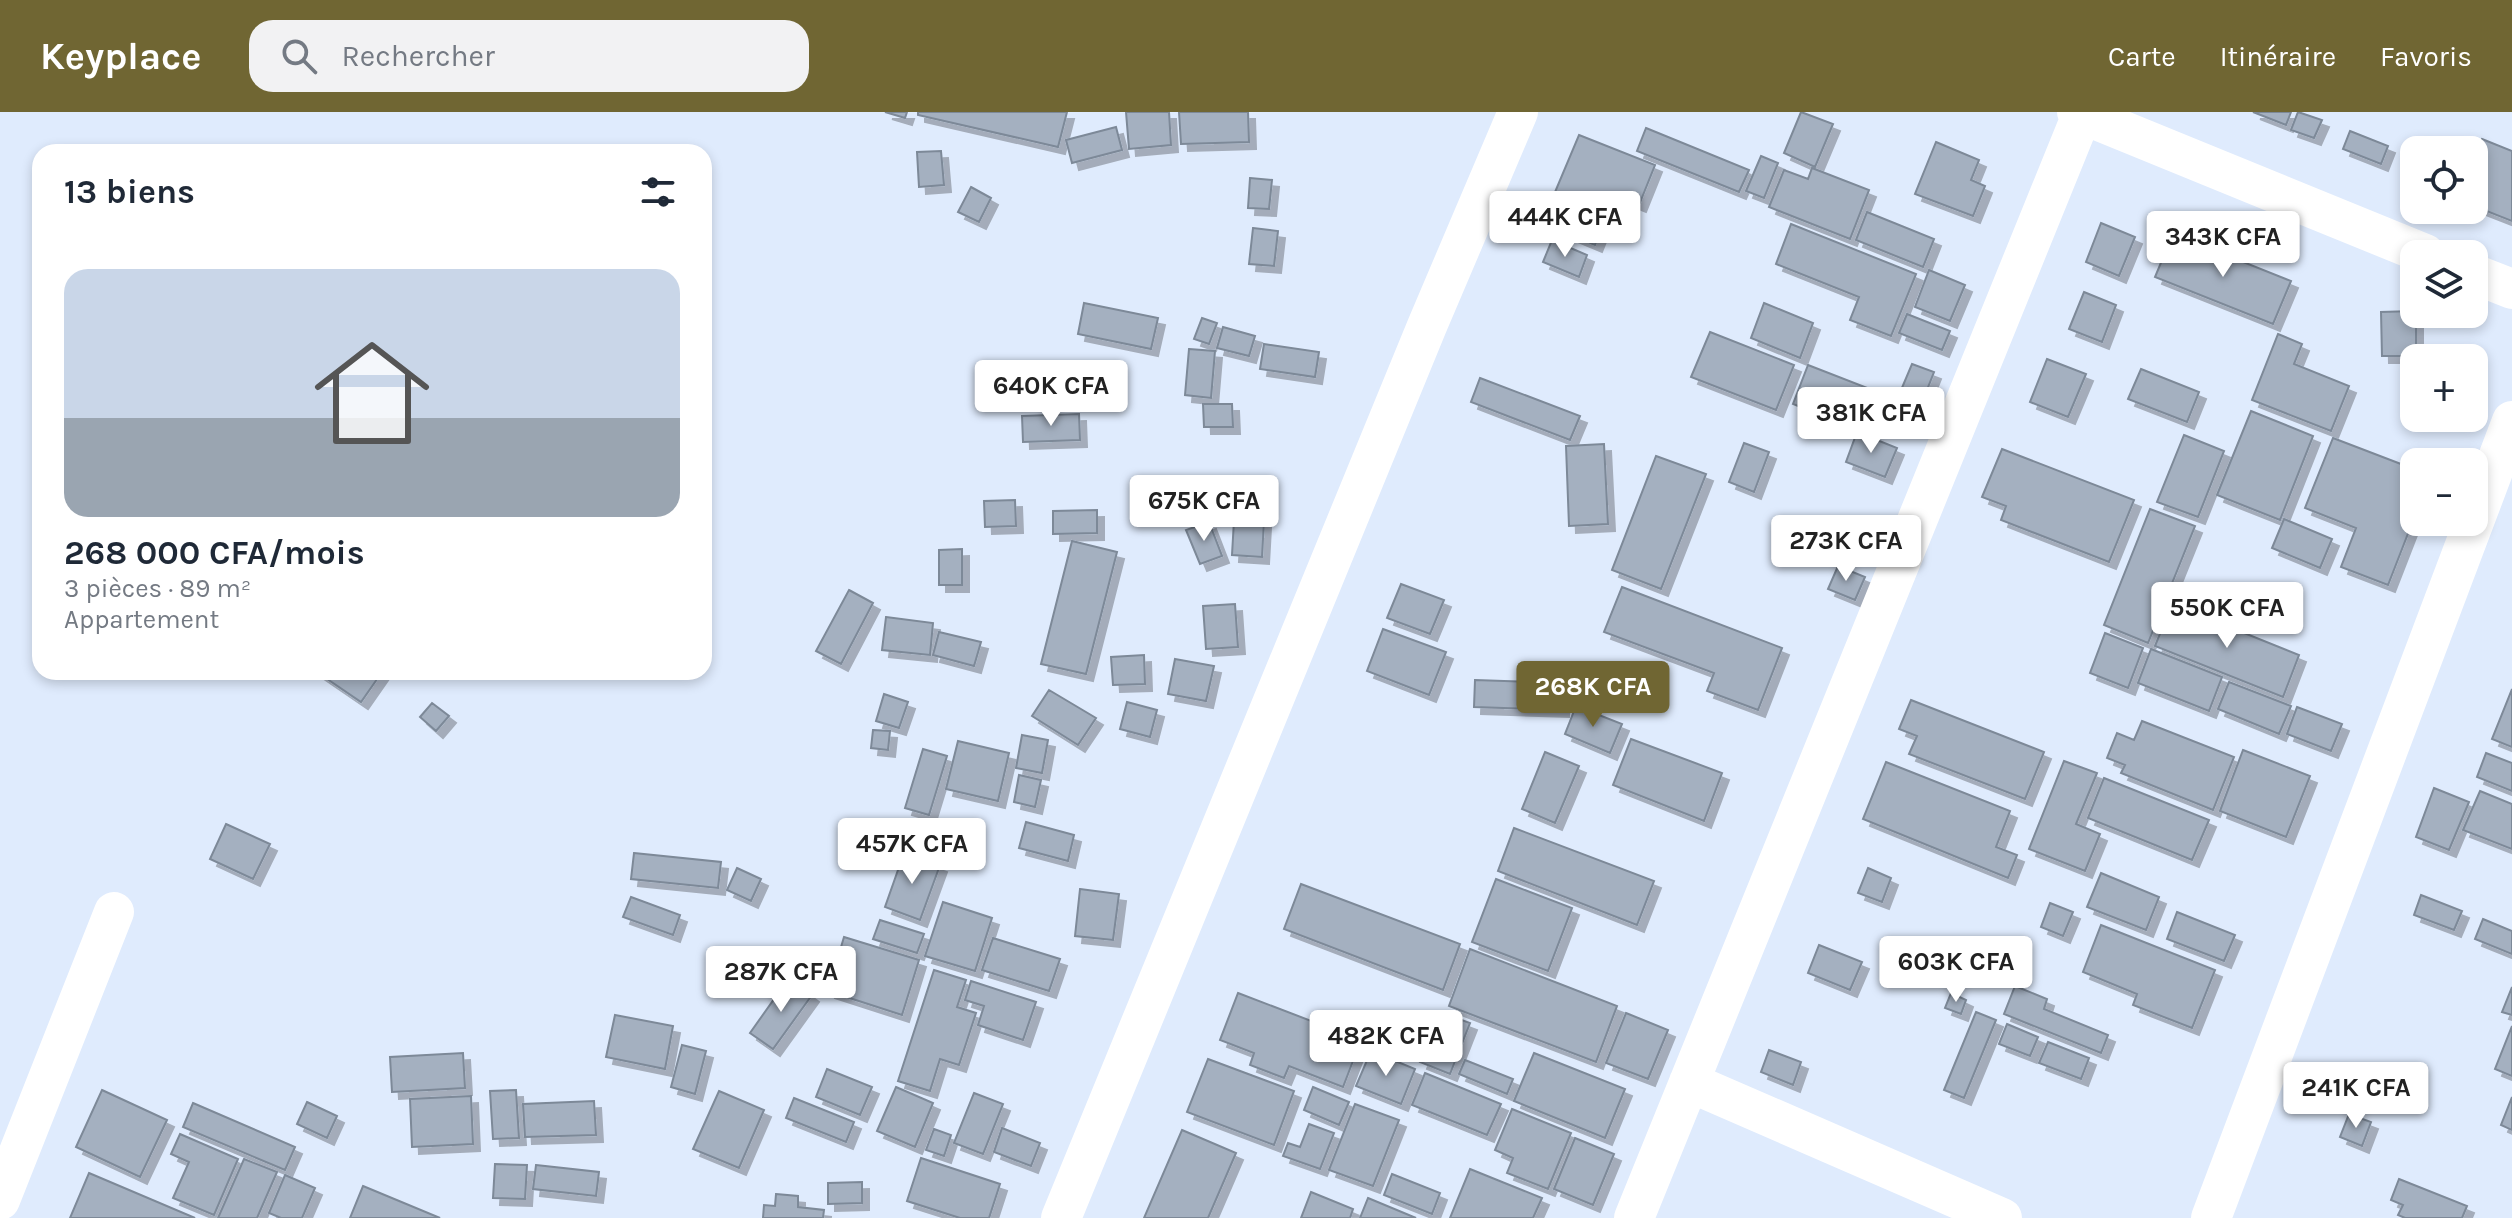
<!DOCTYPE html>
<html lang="fr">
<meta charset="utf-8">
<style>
:root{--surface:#fff;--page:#f2f2f3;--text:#1f2937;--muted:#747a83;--line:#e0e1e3;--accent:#706633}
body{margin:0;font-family:Karla,sans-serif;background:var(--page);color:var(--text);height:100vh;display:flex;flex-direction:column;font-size:30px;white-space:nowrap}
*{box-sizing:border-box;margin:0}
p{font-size:26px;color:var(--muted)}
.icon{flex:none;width:44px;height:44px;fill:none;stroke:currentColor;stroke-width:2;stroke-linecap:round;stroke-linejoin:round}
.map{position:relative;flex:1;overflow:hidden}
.drawer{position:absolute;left:32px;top:32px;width:680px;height:536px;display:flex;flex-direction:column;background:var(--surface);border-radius:24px;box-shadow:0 4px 12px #0003}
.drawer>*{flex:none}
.fabs{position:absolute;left:2400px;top:24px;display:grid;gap:16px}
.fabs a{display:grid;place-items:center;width:88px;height:88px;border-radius:16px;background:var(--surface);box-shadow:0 4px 12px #0003;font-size:40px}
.price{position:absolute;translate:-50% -68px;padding:0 18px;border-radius:8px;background:#fff;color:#222;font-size:26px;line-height:52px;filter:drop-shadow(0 2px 4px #0008)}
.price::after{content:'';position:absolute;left:50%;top:48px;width:24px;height:18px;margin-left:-12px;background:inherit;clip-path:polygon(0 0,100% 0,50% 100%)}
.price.current{background:var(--accent);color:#fff}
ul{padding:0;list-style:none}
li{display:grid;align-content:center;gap:16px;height:424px;padding:0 32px}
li+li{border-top:2px solid var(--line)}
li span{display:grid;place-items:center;height:248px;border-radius:24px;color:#555}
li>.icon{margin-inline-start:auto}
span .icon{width:144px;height:144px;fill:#fffc;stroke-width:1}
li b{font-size:34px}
h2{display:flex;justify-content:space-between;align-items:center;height:96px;padding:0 32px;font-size:34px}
header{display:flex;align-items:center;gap:48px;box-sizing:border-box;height:112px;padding:0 40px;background:var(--accent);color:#fff}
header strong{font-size:38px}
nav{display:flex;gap:44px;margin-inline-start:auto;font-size:28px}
.search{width:560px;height:72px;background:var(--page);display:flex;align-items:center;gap:20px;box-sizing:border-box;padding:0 28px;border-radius:24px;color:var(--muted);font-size:30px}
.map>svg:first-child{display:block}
.building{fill:#a4b0c0;stroke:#7d8998;stroke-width:2;filter:url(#shadow)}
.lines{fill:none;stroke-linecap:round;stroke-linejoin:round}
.street{stroke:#fff;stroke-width:40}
</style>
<header>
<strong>Keyplace</strong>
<div class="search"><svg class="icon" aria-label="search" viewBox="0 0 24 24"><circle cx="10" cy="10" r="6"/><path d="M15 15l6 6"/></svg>Rechercher</div>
<nav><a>Carte</a><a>Itinéraire</a><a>Favoris</a></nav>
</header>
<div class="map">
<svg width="2512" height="1106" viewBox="0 0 2512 1106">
<defs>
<filter id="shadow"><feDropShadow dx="7" dy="7" stdDeviation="0" flood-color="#0004"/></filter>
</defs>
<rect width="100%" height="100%" fill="#dfebfd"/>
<path class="building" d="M885,0H907L905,6Z
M918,0H1067L1058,35L918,3Z
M1126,0H1169L1171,33L1129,37Z
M1179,0H1248L1249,30L1181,32Z
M1801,0L1833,12L1815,55L1784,41Z
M2253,0H2291L2286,13Z
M2298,0L2322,8L2314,26L2291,18Z
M1116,15L1122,38L1072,51L1066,28Z
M1646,16L1749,58L1739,80L1637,39Z
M2350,19L2388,34L2381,52L2343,37Z
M1579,23L1655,53L1639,93L1615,83L1595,133L1542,111Z
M2482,27L2512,39V109L2474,94V48Z
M1936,30L1979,48L1971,68L1985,74L1973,104L1915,82Z
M941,39L944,73L919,75L917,40Z
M1761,44L1778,51L1764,86L1746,79Z
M1812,56L1869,78L1850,127L1769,95L1784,58L1808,67Z
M1250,66L1272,68L1269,97L1248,96Z
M971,75L991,86L979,110L958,100Z
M1867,100L1934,127L1923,155L1856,128Z
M2101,111L2135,125L2119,164L2086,150Z
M1791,112L1916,162L1891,224L1850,208L1859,185L1776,152Z
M1253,116L1278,119L1274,154L1249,152Z
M2173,122L2291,169L2273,212L2155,165Z
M1552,128L1587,143L1579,165L1543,150Z
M1929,158L1965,173L1950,209L1915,195Z
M2084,180L2116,193L2102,230L2069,217Z
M1084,191L1158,206L1151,237L1078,222Z
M1764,191L1813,211L1800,246L1751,226Z
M2414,199L2416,202V244H2382L2381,200Z
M1907,202L1950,219L1942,238L1899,221Z
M1202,206L1217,211L1209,232L1194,227Z
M1223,215L1255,224L1249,244L1217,236Z
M1710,220L1794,253L1776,298L1691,265Z
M2278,222L2302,232L2294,252L2349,274L2331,319L2252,288Z
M1264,232L1319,240L1315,265L1260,257Z
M1189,237L1215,239L1211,286L1185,283Z
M2047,247L2086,262L2068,305L2030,290Z
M1912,252L1934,260L1919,298L1896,290Z
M1808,253L1888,284L1877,313L1853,304L1847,314L1793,292Z
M2141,257L2199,280L2187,310L2128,287Z
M1480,266L1580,304L1570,328L1471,290Z
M1203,292H1232L1233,315H1204Z
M2251,299L2313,324L2280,408L2217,383Z
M1079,302L1080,328L1023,330L1022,304Z
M1857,320L1897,336L1885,365L1846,350Z
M2184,323L2224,339L2198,405L2157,390Z
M2333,326L2414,357V406L2388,473L2341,455L2356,416L2305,396Z
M1744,331L1769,340L1754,380L1729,370Z
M1604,332L1608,412L1569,414L1566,334Z
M2002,337L2134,388L2109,450L2001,408L2006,394L1982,385Z
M1656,344L1706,362L1661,477L1612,458Z
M1015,388L1016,414L985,415L984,389Z
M2150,397L2195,414L2148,531L2104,513Z
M1097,398V421L1053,422V399Z
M2284,407L2332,427L2320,456L2272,436Z
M1234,408L1264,409L1262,445L1232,443Z
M1209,410L1222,444L1200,452L1186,418Z
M1072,429L1117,440L1086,562L1041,552Z
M962,437V473H939V438Z
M1838,454L1865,465L1855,488L1828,477Z
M1401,472L1444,488L1430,522L1387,506Z
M1622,475L1782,536L1758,598L1707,579L1714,561L1604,520Z
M849,478L873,491L841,552L816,539Z
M1235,492L1238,535L1206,537L1203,494Z
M2172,492L2299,543L2283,585L2155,534Z
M886,505L933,511L930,543L882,538Z
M1383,517L1446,540L1429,583L1367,559Z
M939,520L981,530L974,554L933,543Z
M2105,521L2143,536L2128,576L2090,561Z
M2151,537L2222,565L2209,599L2138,571Z
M1144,543L1145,572L1113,573L1111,545Z
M1175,547L1214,554L1206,589L1168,582Z
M317,560H382L361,590Z
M1475,568L1563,571L1562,598L1474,595Z
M2229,570L2291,594L2279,622L2218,597Z
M2512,577V635L2492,627Z
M1049,578L1096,606L1078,633L1032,604Z
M884,582L908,590L899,616L876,609Z
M1911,588L2044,640L2025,687L1909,642L1917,624L1899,617Z
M1127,590L1157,598L1150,625L1120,617Z
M432,591L449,604L436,619L420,605Z
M1576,594L1622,612L1610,641L1565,622Z
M2297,595L2342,612L2331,639L2287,622Z
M2142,609L2234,645L2213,698L2121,661L2125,653L2107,646L2117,621L2134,628Z
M873,618L890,619L888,638L871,636Z
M1022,623L1048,628L1042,661L1016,656Z
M1631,627L1722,661L1704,709L1613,673Z
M958,629L1009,641L998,689L946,677Z
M923,637L947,644L929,703L905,696Z
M2243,638L2310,664L2286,725L2220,699Z
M1545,640L1579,654L1555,711L1522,697Z
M2486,641L2512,651V679L2477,665Z
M2064,649L2097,661L2076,712L2100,722L2085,759L2029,737Z
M1886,650L2010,699L1996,735L2017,743L2008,766L1863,707Z
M1019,663L1041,668L1035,695L1014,690Z
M2104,666L2209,708L2192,748L2088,706Z
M2434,676L2469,690L2449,738L2416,725Z
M2480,679L2512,692V737L2463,718Z
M1026,710L1074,723L1068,749L1019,736Z
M226,712L270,732L253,767L210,747Z
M1514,716L1654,769L1637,813L1498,759Z
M634,741L721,750L718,776L631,767Z
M904,741L940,753L920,808L885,795Z
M737,756L761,767L751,789L727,778Z
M1868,756L1891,766L1882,790L1858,781Z
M2101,761L2159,785L2146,818L2087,795Z
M1496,767L1572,796L1548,859L1472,830Z
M1301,772L1460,832L1443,878L1284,817Z
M1080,777L1119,782L1113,828L1075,824Z
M2421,783L2462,799L2454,818L2414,803Z
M631,785L680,803L673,823L623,805Z
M943,790L992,806L975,859L925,844Z
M2050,791L2073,800L2063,824L2041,815Z
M2177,800L2235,823L2224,849L2167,827Z
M2483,807L2512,819V842L2475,827Z
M880,808L924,822L917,841L873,827Z
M2101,813L2215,858L2192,916L2133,893L2137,882L2083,860Z
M844,825L919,848L902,903L828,879Z
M993,826L1060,847L1049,879L982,858Z
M1819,833L1862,850L1850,878L1808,861Z
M1470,837L1617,894L1596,950L1449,894Z
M934,858L966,868L957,895L976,901L959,953L940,947L930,979L898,969Z
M789,866L812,883L773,937L750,921Z
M971,869L1036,890L1023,928L978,913L984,894L965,888Z
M2015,874L2047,887L2044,897L2108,923L2101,941L2004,902Z
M2512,875V903L2502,900Z
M1238,881L1361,928L1343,975L1289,954L1284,966L1250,953L1254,941L1220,928Z
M1951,881L1966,888L1961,902L1945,896Z
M1440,900L1470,911L1450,962L1420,950Z
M1976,900L1996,908L1964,986L1944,978Z
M1626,901L1668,918L1648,967L1606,951Z
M615,903L673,914L665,957L606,945Z
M2007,912L2038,925L2030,944L1999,932Z
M2512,914V964L2495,957Z
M2048,930L2089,946L2081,967L2039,951Z
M682,933L706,939L695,982L671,975Z
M1769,938L1801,950L1793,973L1761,960Z
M1371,939L1415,957L1401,992L1356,974Z
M463,941L465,976L392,980L390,945Z
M1534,941L1625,977L1605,1026L1514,989Z
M1208,947L1294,979L1274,1033L1187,1000Z
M1465,948L1513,967L1507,982L1459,962Z
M827,957L872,975L860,1003L816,985Z
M1425,961L1501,992L1487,1023L1412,993Z
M896,975L933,991L915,1035L877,1019Z
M1313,975L1349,990L1339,1013L1304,998Z
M102,978L167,1008L140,1065L76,1035Z
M516,978L519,1026L493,1027L490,979Z
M719,979L764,998L739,1056L693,1037Z
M974,981L1003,992L983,1042L954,1031Z
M471,984L473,1032L412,1035L410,987Z
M2512,985V1018L2501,1013Z
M794,986L854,1010L846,1030L786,1006Z
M594,989L596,1023L525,1025L523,992Z
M307,990L337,1004L327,1026L297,1012Z
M193,991L295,1035L285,1058L183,1015Z
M1355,992L1399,1008L1373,1074L1329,1058Z
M1512,997L1571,1021L1548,1077L1507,1061L1513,1046L1495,1038Z
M2349,1002L2371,1010L2362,1034L2340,1025Z
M1309,1012L1334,1021L1320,1057L1283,1044L1288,1031L1300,1035Z
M1002,1016L1040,1031L1031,1054L994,1040Z
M934,1017L951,1023L944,1044L926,1038Z
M1182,1018L1236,1041L1208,1106H1144Z
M180,1022L238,1047L214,1103L173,1086L189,1050L171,1042Z
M1575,1026L1614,1042L1593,1093L1554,1077Z
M921,1046L1000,1072L989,1106H960L907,1089Z
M244,1047L277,1060L257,1106H218Z
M495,1052L527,1053L525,1087L493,1086Z
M536,1053L599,1060L596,1084L533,1077Z
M1470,1057L1542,1086L1533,1106H1450Z
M89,1061L195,1106H70Z
M1392,1062L1440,1081L1432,1102L1384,1083Z
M285,1063L315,1076L302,1106H281L269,1101Z
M2399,1067L2467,1094L2462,1106H2405L2398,1103L2403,1093L2391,1088Z
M862,1070V1091L828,1092V1071Z
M363,1074L440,1106H350Z
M1311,1080L1353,1097L1350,1106H1301Z
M776,1082L798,1084V1095L824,1098L823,1106H763L764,1093L775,1094Z
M1368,1086L1416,1106H1360Z"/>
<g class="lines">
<path class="street" d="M2077,0L2425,142
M2474,162L2512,177
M1689,970L2002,1106
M0,1088L114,800
M1061,1106L1427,214L1518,0
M1634,1106L2083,0
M2211,1106L2512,309"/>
</g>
</svg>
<div class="fabs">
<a><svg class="icon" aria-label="locate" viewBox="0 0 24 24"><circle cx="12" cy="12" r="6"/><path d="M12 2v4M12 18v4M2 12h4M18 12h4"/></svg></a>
<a><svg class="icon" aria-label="layers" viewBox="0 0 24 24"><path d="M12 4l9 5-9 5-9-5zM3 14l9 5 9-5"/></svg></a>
<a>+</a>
<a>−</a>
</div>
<b class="price" style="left:1565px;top:147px">444K CFA</b>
<b class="price" style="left:2223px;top:167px">343K CFA</b>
<b class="price" style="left:1051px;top:316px">640K CFA</b>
<b class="price" style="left:1871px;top:343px">381K CFA</b>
<b class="price" style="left:1204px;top:431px">675K CFA</b>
<b class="price" style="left:1846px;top:471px">273K CFA</b>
<b class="price" style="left:2227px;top:538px">550K CFA</b>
<b class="price current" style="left:1593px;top:617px">268K CFA</b>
<b class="price" style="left:912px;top:774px">457K CFA</b>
<b class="price" style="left:1956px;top:892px">603K CFA</b>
<b class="price" style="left:781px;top:902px">287K CFA</b>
<b class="price" style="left:1386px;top:966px">482K CFA</b>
<b class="price" style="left:2356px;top:1018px">241K CFA</b>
<section class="drawer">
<h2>13 biens<svg class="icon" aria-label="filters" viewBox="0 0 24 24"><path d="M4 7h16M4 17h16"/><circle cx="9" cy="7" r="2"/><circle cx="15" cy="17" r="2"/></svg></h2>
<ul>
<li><span style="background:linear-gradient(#c9d6e8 60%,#9aa5b1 0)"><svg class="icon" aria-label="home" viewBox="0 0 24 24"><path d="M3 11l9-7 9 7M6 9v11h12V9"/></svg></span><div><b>268 000 CFA/mois</b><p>3 pièces · 89 m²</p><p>Appartement</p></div></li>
</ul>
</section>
</div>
